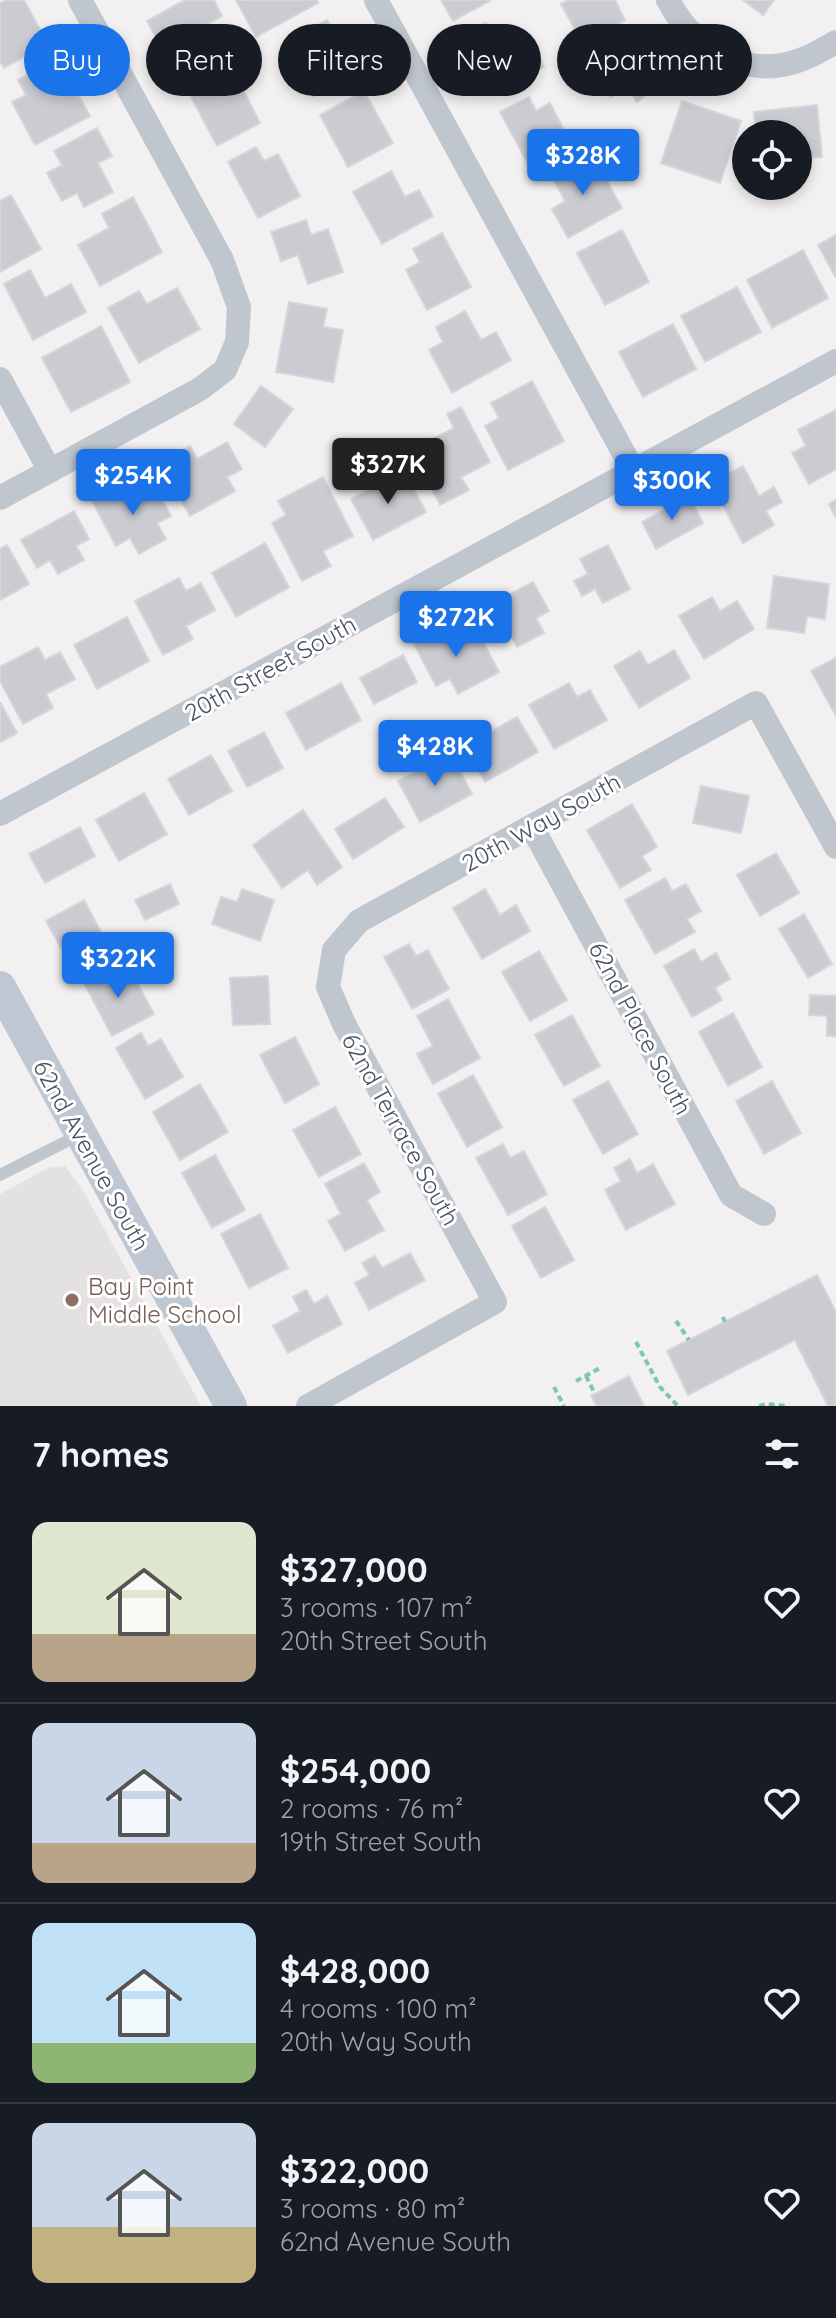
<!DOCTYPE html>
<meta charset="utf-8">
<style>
:root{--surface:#171b24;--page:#242831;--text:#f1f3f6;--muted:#9ea1a6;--line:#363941;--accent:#1a73e8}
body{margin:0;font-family:Quicksand,sans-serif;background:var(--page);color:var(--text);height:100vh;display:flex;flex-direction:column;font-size:30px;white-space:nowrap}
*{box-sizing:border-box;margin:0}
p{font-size:26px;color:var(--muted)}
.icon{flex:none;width:44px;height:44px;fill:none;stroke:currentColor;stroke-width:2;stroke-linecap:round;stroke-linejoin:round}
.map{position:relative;height:1406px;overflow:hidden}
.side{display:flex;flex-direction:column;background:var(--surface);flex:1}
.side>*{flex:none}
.banner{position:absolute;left:24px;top:24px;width:788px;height:72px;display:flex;gap:16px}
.controls{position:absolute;left:732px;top:120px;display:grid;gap:16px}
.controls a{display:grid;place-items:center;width:80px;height:80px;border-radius:50%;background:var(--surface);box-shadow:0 4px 12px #0003;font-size:40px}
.price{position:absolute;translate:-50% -68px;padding:0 18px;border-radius:8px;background:var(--accent);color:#fff;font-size:26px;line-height:52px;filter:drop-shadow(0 2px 4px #0008)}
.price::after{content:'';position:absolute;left:50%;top:48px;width:24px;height:18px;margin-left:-12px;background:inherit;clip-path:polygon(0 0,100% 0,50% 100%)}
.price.selected{background:#222;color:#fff}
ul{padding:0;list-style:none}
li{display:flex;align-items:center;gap:24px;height:200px;padding:0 32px}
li+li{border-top:2px solid var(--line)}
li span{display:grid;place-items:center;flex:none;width:224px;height:160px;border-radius:16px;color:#555}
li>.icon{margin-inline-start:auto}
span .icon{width:96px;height:96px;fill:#fffc;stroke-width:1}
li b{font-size:34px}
h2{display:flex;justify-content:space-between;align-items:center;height:96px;padding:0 32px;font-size:34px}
.pill{padding:0 28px;border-radius:36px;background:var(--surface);box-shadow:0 4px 12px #0003;font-size:28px;line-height:72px}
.pill.selected{background:var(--accent);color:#fff}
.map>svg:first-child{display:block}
.education{fill:#e3e1e2}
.building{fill:#caccd2;stroke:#d4d6db;stroke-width:2}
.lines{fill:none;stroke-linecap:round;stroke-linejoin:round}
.path{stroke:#7bc9a8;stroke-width:4;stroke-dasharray:6 4;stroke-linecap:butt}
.lane{stroke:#bfc6ce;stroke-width:12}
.street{stroke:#bfc6ce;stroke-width:24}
.secondary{stroke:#bfc7d3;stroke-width:32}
.education-dot{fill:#8d6e63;stroke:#fff;stroke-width:3}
.labels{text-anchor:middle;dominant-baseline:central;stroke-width:6;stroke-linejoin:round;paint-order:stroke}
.street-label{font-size:24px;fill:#49525d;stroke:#fff}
.education-label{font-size:24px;fill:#785e54;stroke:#fff;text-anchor:start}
</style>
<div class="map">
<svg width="836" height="1406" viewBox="0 0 836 1406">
<rect width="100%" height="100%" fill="#f2f0f0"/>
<path class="education" d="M65,1166L84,1192L201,1406H0V1194L48,1168Z"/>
<path class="building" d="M6,0H24L48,44L4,68L0,61V3Z
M185,0H214L222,16L207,24L222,52L177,76L147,21Z
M236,0H316L318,3L256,37Z
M441,0H491L453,21Z
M569,0H615L625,20L583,44L561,4Z
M743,0H774L763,15Z
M327,20L356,72L313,96L283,44Z
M486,23L494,38L508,31L515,46L529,38L544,67L490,95L460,37Z
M635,33L657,64L642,75L653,90L637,102L626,86L611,97L588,66Z
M45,66L60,94L74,87L90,116L35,145L12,102L26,95L18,80Z
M233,70L260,123L217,146L189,93Z
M364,91L393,143L348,167L320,115Z
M529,97L536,111L550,103L571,144L529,166L500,112Z
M682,101L741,121L720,183L661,163Z
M817,105L822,157L798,159V134H756L754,112Z
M97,128L112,156L98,163L113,192L84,207L77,193L62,201L47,173L62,165L54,151Z
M256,147L264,161L278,154L300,196L258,218L228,162Z
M576,157L585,172L598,165L622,208L568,238L552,209L565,201L550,172Z
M391,171L405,197L419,190L433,216L382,244L353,192Z
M11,195L41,249L0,272V201Z
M133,197L162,252L100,286L78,245L109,228L102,214Z
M306,220L311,235L328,229L343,272L308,284L298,255L281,261L271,232Z
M622,230L649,282L605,305L577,253Z
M442,233L471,287L427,310L406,270L420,262L413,249Z
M836,235V278L818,245Z
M803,250L828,298L772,328L747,280Z
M30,270L45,298L71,284L86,312L33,340L4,284Z
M737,287L761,332L705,362L681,316Z
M177,288L200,329L139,363L108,308L139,291L147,304Z
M289,302L327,309L323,327L343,330L333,382L276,372Z
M465,311L481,340L496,332L511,360L452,393L429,350L443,342L436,327Z
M673,324L696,369L643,397L619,352Z
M101,326L130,382L71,412L42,358Z
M532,381L564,441L508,470L485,426L499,418L491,403Z
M261,386L293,409L265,447L234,424Z
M461,407L490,462L461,477L469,490L440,505L412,450L454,428L447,414Z
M836,410V469L809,484L792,453L806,446L798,430Z
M227,442L242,469L227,477L235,491L190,516L160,463L190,446L197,459Z
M743,466L759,496L774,487L782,502L766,511L774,525L743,543L711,483Z
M404,471L426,512L373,540L351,499Z
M323,477L353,536L323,551L331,566L302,581L272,523L286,515L278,501Z
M118,484L127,500L154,485L171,516L157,523L166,539L139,554L130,538L116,546L91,499Z
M689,496L703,523L656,549L642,522Z
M836,500V518L829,504Z
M74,511L89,539L76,546L84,560L58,574L50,560L37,568L21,540Z
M265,543L289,587L236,617L212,573Z
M7,545L29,584L0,600V549Z
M608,545L630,589L603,603L595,589L582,596L574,581L588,574L580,559Z
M774,576L829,584L825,619L807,616L804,633L767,628Z
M179,578L186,591L201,583L215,610L186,626L193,639L163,655L135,601Z
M533,582L549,611L536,618L544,633L517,647L509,633L496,640L480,610Z
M712,597L720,611L737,601L754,629L704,659L679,616Z
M127,617L149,661L97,689L74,645Z
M441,627L449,642L476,628L499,672L458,694L450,679L436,686L413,642Z
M38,647L45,660L60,652L75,679L46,694L53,708L23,724L0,681V667Z
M674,650L690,678L639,708L614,666L640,651L648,665Z
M403,655L417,682L374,704L360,678Z
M836,658V716L811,671Z
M341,683L361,720L306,750L286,713Z
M569,683L577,697L590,690L607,720L554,749L529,705Z
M0,702L17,733L0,742Z
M517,717L538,752L485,782L465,746Z
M264,732L283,768L247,787L228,751Z
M451,754L472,794L420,822L398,781Z
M211,755L232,791L189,815L168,779Z
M701,786L749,796L741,833L693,823Z
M144,793L167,834L119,861L96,820Z
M385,798L404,827L353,859L335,829Z
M632,804L657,847L642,856L651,870L620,888L587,830Z
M303,810L342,867L317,885L308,870L282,888L253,845Z
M80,827L95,856L45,883L29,854Z
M776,853L799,893L760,916L737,875Z
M665,878L672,891L686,884L701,911L687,919L695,932L655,954L625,900Z
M170,884L179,904L145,920L135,900Z
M242,889L274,900L260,941L212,924L221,897L237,902Z
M485,889L500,915L516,905L530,931L482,959L453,908Z
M84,900L112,953L75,973L46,921Z
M804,914L832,964L808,978L779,929Z
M409,944L416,956L428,950L449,989L412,1009L384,957Z
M694,949L701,962L716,953L730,979L715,988L722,1000L692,1017L664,966Z
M539,951L567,1000L530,1021L502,972Z
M111,966L118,980L132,973L154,1014L112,1036L83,981Z
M268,976L270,1024L233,1025L230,978Z
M810,995L836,996V1036H827V1016L809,1015Z
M448,999L480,1058L433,1084L417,1054L433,1046L417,1016Z
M733,1013L762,1067L728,1086L699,1032Z
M572,1015L600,1066L564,1086L535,1035Z
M141,1033L148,1046L161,1039L183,1077L145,1099L116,1048Z
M295,1037L319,1084L285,1103L260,1055Z
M473,1075L502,1127L467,1147L438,1094Z
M608,1081L638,1134L603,1154L573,1100Z
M772,1081L801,1133L764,1154L736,1101Z
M200,1084L228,1132L180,1160L153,1112Z
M335,1107L361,1154L319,1177L293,1130Z
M503,1144L510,1158L524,1151L547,1194L508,1215L476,1158Z
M215,1155L245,1210L212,1228L182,1173Z
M630,1159L637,1173L653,1164L675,1204L626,1230L605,1190L621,1181L614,1168Z
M364,1163L380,1192L367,1200L384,1230L345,1251L328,1221L341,1214L325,1184Z
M545,1207L574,1260L541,1278L512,1226Z
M260,1214L288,1268L249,1288L221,1234Z
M410,1253L425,1280L369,1310L355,1283L369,1275L362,1263L375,1256L382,1268Z
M817,1275L836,1312V1406H828L795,1340L688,1395L667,1351Z
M306,1290L314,1304L327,1296L342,1324L288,1353L273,1326L300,1311L293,1297Z
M629,1376L644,1406H597L591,1396Z"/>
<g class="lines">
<path class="path" d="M723,1317L725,1322
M676,1321L689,1340
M636,1342L660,1387L678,1406
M586,1376L595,1394
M576,1381L600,1368
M554,1387L564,1406
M759,1406L766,1404L788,1406"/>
<path class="lane" d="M0,1175L79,1135"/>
<path class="street" d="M376,0L633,470
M668,0C694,50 747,81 803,59C814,55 825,48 836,42
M0,379L50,471
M0,498L200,389L225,370L237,342L239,307L222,260L80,0
M0,814L836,361
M532,827L731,1195L764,1214
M308,1406L495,1302L344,1024L328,987L334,950L359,921L756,703L836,847"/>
<path class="secondary" d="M0,987L231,1406"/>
</g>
<circle class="education-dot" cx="72" cy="1300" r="8"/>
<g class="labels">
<g class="street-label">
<text transform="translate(270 668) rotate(-29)">20th Street South</text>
<text transform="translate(541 822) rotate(-29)">20th Way South</text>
<text transform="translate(641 1028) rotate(62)">62nd Place South</text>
<text transform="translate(401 1129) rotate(61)">62nd Terrace South</text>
<text transform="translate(92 1155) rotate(61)">62nd Avenue South</text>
</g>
<g class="education-label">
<text x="88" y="1286">Bay Point<tspan x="88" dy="28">Middle School</tspan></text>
</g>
</g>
</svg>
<div class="controls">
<a><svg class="icon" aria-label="locate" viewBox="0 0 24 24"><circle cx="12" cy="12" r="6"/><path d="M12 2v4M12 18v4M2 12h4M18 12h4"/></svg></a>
</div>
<b class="price" style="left:583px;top:197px">$328K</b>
<b class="price selected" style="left:388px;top:506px">$327K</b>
<b class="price" style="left:133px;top:517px">$254K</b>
<b class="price" style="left:672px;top:522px">$300K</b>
<b class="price" style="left:456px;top:659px">$272K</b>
<b class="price" style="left:435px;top:788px">$428K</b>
<b class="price" style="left:118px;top:1000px">$322K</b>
<div class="banner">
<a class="pill selected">Buy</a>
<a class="pill">Rent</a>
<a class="pill">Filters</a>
<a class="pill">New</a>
<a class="pill">Apartment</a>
</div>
</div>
<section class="side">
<h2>7 homes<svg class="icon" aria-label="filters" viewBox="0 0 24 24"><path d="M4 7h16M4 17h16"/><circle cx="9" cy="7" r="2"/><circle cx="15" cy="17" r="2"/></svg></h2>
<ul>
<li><span style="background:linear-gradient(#dfe7d0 70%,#b9a48a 0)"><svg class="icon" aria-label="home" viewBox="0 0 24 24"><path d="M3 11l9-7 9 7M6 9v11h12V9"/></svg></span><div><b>$327,000</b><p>3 rooms · 107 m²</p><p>20th Street South</p></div><svg class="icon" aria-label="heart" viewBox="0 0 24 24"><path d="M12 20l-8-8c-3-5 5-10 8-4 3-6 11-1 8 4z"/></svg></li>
<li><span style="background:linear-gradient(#c9d6e8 75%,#b9a48a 0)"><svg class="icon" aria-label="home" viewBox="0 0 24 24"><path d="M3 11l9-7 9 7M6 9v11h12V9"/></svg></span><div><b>$254,000</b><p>2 rooms · 76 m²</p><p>19th Street South</p></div><svg class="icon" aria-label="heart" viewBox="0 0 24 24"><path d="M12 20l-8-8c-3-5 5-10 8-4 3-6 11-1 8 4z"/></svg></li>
<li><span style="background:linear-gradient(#bfe0f5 75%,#8fb573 0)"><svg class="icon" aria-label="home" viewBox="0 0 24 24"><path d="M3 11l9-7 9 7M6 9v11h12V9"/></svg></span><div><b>$428,000</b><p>4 rooms · 100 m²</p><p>20th Way South</p></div><svg class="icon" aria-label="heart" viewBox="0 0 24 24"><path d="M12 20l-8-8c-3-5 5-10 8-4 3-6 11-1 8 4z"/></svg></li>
<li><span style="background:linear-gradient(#c9d6e8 65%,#c2b280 0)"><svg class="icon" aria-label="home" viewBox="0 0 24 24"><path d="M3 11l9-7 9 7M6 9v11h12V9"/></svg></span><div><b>$322,000</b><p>3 rooms · 80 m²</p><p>62nd Avenue South</p></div><svg class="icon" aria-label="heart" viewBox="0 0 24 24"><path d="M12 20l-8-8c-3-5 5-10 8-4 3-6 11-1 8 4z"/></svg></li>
</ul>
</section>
